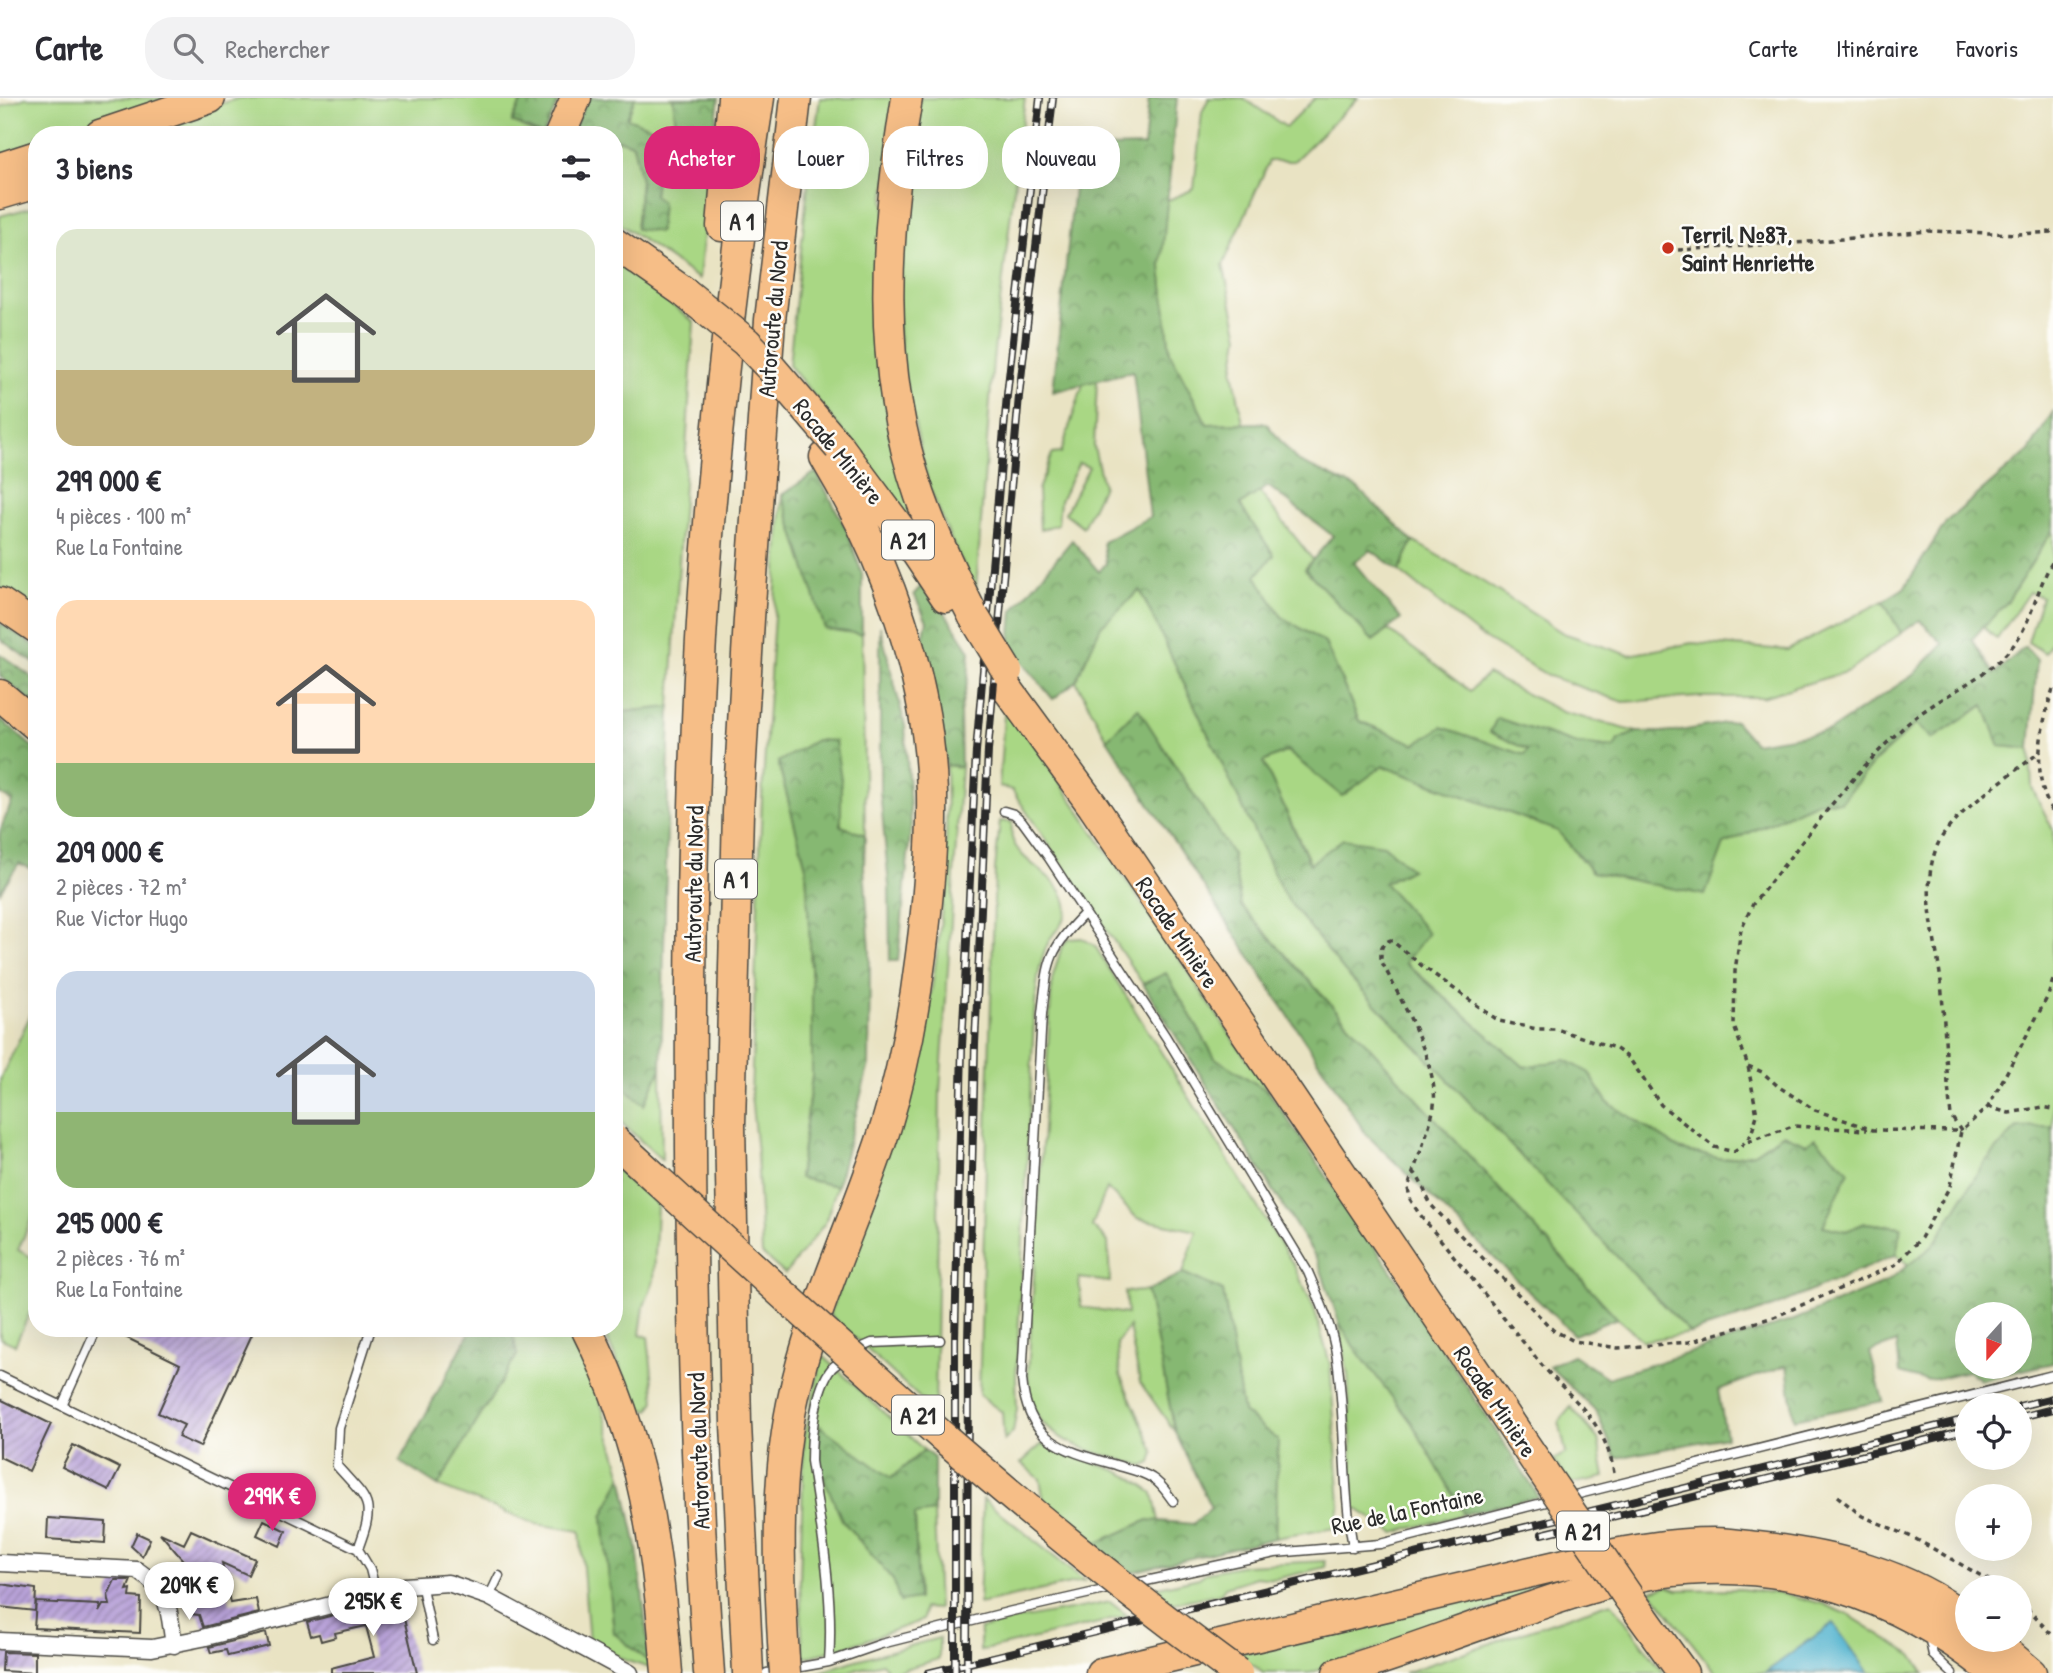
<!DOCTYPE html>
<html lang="fr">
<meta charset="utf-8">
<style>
:root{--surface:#fff;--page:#f2f2f3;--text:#2b2b33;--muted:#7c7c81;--line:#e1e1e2;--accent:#db2777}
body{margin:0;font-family:"Patrick Hand",sans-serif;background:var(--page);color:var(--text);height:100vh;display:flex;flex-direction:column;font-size:26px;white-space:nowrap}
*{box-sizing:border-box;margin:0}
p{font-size:23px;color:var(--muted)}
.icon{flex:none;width:38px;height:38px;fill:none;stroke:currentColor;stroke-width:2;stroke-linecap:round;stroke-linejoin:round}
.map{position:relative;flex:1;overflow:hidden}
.side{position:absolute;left:28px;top:28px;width:595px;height:1211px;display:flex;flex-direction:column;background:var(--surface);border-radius:28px;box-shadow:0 7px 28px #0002}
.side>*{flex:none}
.guide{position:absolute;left:644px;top:28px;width:665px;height:63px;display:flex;gap:14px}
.needle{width:46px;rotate:201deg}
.buttons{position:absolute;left:1955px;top:1204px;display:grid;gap:14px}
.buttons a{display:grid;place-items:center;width:77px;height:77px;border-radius:50%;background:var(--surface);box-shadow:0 7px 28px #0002;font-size:35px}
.price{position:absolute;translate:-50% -60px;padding:0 16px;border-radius:24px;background:#fff;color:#222;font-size:23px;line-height:46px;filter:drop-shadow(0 2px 4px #0008)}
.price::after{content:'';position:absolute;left:50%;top:42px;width:21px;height:16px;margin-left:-10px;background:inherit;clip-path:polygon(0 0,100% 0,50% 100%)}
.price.active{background:var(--accent);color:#fff}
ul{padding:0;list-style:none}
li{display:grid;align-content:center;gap:14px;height:371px;padding:0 28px}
li span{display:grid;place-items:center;height:217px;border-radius:21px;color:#555}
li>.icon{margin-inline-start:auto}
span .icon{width:126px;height:126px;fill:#fffc;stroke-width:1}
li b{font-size:30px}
h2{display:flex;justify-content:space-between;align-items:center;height:84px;padding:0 28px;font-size:30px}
.tag{padding:0 24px;border-radius:28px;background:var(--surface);box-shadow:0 7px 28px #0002;font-size:24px;line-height:63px}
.tag.active{background:var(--accent);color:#fff}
header{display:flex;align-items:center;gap:42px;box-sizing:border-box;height:98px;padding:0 35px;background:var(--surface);border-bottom:2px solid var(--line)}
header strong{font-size:33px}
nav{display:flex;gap:38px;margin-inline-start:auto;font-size:24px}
.search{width:490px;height:63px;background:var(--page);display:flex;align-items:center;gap:18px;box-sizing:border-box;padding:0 24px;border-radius:28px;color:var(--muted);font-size:26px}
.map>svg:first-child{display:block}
.green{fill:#a9d784;stroke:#6a8158;stroke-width:2}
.forest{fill:url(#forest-crowns);stroke:#58724e;stroke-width:2;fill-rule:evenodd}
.water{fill:#4eb1cd;stroke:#3c6e7c;stroke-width:2}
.building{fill:url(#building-hatch)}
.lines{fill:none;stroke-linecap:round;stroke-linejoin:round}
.service-casing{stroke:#484742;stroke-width:11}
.minor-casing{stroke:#484742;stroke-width:19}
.motorway-casing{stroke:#484742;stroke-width:33}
.path{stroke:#484742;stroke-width:3.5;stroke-dasharray:5 5;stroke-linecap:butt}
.service{stroke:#fff;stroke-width:8}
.minor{stroke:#fff;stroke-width:16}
.motorway{stroke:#f6be87;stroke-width:30}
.rail-casing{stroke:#2b2b2b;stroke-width:8}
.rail{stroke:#fdfcf7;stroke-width:5;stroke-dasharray:16;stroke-linecap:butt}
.motorway-bridge-casing{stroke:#484742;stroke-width:33;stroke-linecap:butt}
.motorway-bridge{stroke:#f6be87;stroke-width:30}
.poi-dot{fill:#c8321e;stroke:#fdfcf7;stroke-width:2.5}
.labels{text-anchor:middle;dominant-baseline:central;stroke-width:5;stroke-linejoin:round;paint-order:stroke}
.shield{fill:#fdfcf7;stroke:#6a6a68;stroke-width:2}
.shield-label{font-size:23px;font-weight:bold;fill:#2b2b2b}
.poi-label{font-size:24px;font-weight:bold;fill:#2b2b2b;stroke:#fdfcf7;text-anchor:start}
.street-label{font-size:24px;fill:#2b2b2b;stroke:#fdfcf7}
</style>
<header>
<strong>Carte</strong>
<div class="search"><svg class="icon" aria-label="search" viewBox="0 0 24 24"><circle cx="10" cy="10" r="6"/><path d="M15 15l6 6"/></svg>Rechercher</div>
<nav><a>Carte</a><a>Itinéraire</a><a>Favoris</a></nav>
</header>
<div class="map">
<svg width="2053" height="1575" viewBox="0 0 2053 1575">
<defs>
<pattern id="forest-crowns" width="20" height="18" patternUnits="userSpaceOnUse" patternTransform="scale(1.75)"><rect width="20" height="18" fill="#86b872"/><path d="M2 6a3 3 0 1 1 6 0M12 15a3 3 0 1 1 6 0" fill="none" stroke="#6e965e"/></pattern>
<pattern id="building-hatch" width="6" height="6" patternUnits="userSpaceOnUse" patternTransform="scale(1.75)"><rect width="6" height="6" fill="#b8a2d8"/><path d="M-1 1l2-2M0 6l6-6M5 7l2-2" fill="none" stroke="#9684af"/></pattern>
</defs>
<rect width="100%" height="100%" fill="#fdfcf7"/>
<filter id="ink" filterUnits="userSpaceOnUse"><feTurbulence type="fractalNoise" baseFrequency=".0143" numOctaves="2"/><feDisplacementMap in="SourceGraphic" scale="14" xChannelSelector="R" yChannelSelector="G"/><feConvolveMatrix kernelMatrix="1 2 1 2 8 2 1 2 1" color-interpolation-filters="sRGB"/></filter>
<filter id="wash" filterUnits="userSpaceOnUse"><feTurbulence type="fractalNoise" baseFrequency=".00686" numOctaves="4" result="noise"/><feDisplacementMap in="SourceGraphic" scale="28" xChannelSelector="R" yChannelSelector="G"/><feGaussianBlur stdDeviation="1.57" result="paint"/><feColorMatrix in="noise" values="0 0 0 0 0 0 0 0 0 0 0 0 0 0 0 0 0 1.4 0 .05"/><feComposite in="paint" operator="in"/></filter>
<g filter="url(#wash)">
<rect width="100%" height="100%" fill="#e9e3c3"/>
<path class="green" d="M25,0H177L65,37H37V46L0,58V9Z
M239,0H523L512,24L539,37H361L296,31L143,37V31Z
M635,0H673L676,27L715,30L699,181L614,122V47L617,41L633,46L641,83L636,130L654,97L660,54L627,20Z
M820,0H900L884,103L923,443L836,325L789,267L808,86Z
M920,0H1025L993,262L976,491L951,442L928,386L897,245L895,177Z
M1209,0H1243L1286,29L1315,0H1358L1294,63H1269L1223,167L1239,238L1233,273L1243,325L1207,326L1170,255L1161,169L1166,103L1194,91L1202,14Z
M37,108V518L0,494V118Z
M614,164L638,179L694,224L670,609L614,615Z
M1097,282L1094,349L1103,388L1083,429L1065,415L1089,369L1079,365L1060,403L1058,426L1040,432L1038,392L1052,356L1061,355L1083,286Z
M1259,393L1313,462L1305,471L1373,543L1388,532L1470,593L1487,576L1562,614L1637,634L1618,642L1615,650L1577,646L1497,621L1528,652L1525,658L1442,629L1415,646L1359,623L1325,545L1282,519L1255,478L1240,407Z
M782,397L825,530L862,536L865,737L841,728V681L778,664L806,769L812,891V978L799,1079L837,1088L825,1125L785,1176L762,1156L757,1055L751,997L762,700Z
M2053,431V542L2045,555L2028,544L2042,499L2029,494L1997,541L1983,529L2008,503Z
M1413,443L1485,485L1563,535L1629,557L1692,545L1788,552L1883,503L1901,535L1849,573L1762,599H1699L1623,604L1549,578L1480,538L1399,473Z
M1140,491L1284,797L1345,874L1690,1235L1643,1243L1617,1220L1241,808L1232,756L1138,611L1107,641L1076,583L1100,528Z
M1005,603L1269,994L1215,960L1166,876L1143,886L1012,692L999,688Z
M1985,607L2000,648L2030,651L2032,690L2053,732V1029L2017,1030L1984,1065L1933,1148L1909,1167L1896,1157L1901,1129L1865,1125L1846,1133L1822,1128L1806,1046L1782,1036L1754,1055L1723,1061L1681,1052L1607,1004L1589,975L1566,962L1524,969L1405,864L1383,785L1410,771L1311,767L1263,664L1287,653L1342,698L1382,668L1558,733L1592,774L1724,746L1819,703L1841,704L1873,665L1917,625L1932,641Z
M946,667L961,669L940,994L935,1314L830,1217L921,946C941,855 949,761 946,667Z
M1000,723L1012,724C1012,729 1011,736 1012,740C1020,766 1057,776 1065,802C1072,822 1055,830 1048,845C1037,868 1036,895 1034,920L1016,1280L1017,1311L1013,1334L1004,1343L1002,1314L979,1297L995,771Z
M1082,840L1095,848L1293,1166L1314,1210L1330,1266L1340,1407L1335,1430L1275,1440L1278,1342L1243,1315L1223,1193L1183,1175L1197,1133L1137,1120L1107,1090L1092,1128L1108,1144L1110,1184L1079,1180L1081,1209L1127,1216L1125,1194L1147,1193L1175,1334L1140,1284L1129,1229L1117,1245L1120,1277L1150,1344L1154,1354L1151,1365L1144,1368C1107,1357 1051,1349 1033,1310C1029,1301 1029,1287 1028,1277L1052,882L1061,851L1068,841Z
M37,903V1115H34L18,1152L37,1162V1199L15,1247L0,1240V982Z
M661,971L662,1062L614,1018V980L644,1006Z
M614,1068L657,1106L654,1182L644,1208L640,1236L648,1239L655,1303L650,1312L639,1311L602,1230H614Z
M1339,1225L1354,1249L1412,1325L1464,1416L1394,1435L1354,1409L1348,1278Z
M512,1230H567L595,1285L622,1378L603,1419L614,1535L650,1565V1570L627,1563L589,1545L580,1433L536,1426L438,1388L517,1257Z
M822,1257L924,1352L842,1422L893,1482L918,1501L915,1416L934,1414L938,1511L924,1510L923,1522L840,1551L803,1560L800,1483L804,1341Z
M1571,1309L1598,1341L1605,1379L1570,1386L1553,1362L1566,1355L1559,1323Z
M1042,1346L1115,1372L1132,1380L1153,1395L1159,1423L1148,1422L1093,1447L1045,1409L1040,1381L1021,1365Z
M983,1401L1084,1483L979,1506Z
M1325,1463L1326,1469L1275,1481L1256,1479L1225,1489L1221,1495L1170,1506L1149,1491L1199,1480L1207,1474L1245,1467Z
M1590,1474L1310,1575H1263L1236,1555Z
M1667,1488L1677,1492L1740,1491L1789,1497L1823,1506L1847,1516L1912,1557L1924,1575H1716L1651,1493Z
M1110,1504L1128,1518L980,1553V1531C1022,1518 1066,1514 1110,1504Z
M1611,1504L1664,1575H1404Z
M939,1540V1561L890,1575L882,1565L844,1575H817L856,1562Z"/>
<path class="forest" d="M523,0H560L543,37L512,24Z
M588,0H635L627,20L651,29L660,54L654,97L662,105L659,134L636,131L641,83L633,46L617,41L614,47V37H571Z
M673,0H719L715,30L676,27Z
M1149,0H1177L1161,169L1170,255L1207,326L1266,325L1297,363L1357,390L1413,443L1399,473L1371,452L1354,465L1401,521L1373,543L1305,471L1333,438L1268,388L1240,407L1274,457L1256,478L1282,519L1325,545L1359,623L1415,646L1442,629L1525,657L1528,652L1490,634L1497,620L1577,646L1614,650L1618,642L1637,634H1675L1735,623L1754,645L1829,633L1913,577L1943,546L1920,522L1901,535L1883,503L1904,490L1947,423L2029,353L2053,314V431L2008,503L1972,541L1994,576L2025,549L2037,562L2030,651L2000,648L1984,607L1932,641L1916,626L1873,665L1841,704L1819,703L1724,746L1705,797L1592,774L1558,733L1383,668L1342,698L1287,653L1263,664L1310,766L1343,741L1384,747L1411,771L1384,785L1428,835L1405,865L1524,969L1566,962L1589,975L1607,1004L1681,1052L1723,1061L1754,1055L1783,1036L1806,1046L1815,1040L1849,1073L1823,1128L1846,1133L1865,1125L1901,1129L1896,1157L1773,1209L1690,1235L1345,874L1284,797L1140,492L1101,528L1076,583L1053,601L1010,549L1013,513L1072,442L1099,474L1106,465L1103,444L1150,419L1133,273L1053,294L1078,50L1144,48Z
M816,374L847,432L862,476V536L825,531L782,397Z
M925,484L970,553L968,581L960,615L961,669L946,667L940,624L922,545L927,523L914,496Z
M0,525L37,549V567L0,541Z
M880,528L905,628L911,727L898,863H890L889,788L880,693Z
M0,556L37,583V608L0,578Z
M670,609L661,971L644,1007L614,980V615Z
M1138,610L1232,756L1241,808L1617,1220L1574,1237L1366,1036L1107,641Z
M0,621L37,653V774L19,765L0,794V733L12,703L0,696Z
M816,642L835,643L841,681V728L865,737L864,769L870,852L869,966L837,1088L799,1080L812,978V891L806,769L778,664Z
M1166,875L1215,960L1269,994L1398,1183L1539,1399L1464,1416L1412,1325L1354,1249L1339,1224L1318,1163L1143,886Z
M2053,1029V1265L1981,1282L1967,1273L1927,1283L1900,1275L1897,1244L1870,1254L1883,1303L1794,1321L1787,1267L1718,1292L1726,1339L1616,1360L1596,1313L1549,1268L1573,1257L1608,1280L1794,1222L1886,1184L1933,1148L1984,1065L2017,1030ZM1967,1216H2020V1269H1967Z
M1183,1175L1223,1193L1243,1314L1278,1342L1275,1440L1128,1475L1093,1447L1148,1422L1193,1426L1211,1410L1175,1334L1147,1193Z
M472,1230H512L517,1257L438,1388L400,1364Z
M820,1328L891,1380L924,1352L934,1360V1414L915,1417L918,1501L900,1504L893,1482L842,1422L818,1367Z
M622,1378L637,1449L650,1565L614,1535L603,1419Z"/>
<path class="water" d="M1833,1525L1869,1575L1766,1574Z"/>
<g id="blocks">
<path class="building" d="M107,1230H255L200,1349L178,1339L184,1327L158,1315L180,1266Z
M0,1301L51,1326L29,1373L0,1359Z
M73,1347L120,1370L109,1392L62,1369Z
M48,1420L106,1424L105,1445L47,1441Z
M264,1422L286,1433L280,1448L257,1437Z
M191,1432L255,1461L248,1477L222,1465L230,1505L256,1501L259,1515L203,1529L199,1517L191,1516L183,1501H192L173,1485L208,1487L182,1477L199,1473L187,1467L160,1435L184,1446Z
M137,1435L150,1441L142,1458L131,1448Z
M115,1482H131L127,1492L131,1491L130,1499L141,1500L140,1535L34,1530L36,1504L100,1507L99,1514L103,1507H110L108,1497Z
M0,1486L36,1491L35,1513L0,1509Z
M399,1500L417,1575H331V1570L374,1559L366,1528L335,1535L336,1539L321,1543L319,1536L311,1538L307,1524Z
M266,1535L269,1548L228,1558L226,1552L211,1555L209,1549Z
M3,1554L35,1555V1575L2,1573Z"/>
</g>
</g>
<g filter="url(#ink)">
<use href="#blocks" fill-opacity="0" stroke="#484742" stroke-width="2"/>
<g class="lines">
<g class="service-casing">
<path id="service" d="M1004,713L1014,716L1022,723L1049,760L1166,939L1308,1174C1320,1202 1333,1231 1337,1261C1346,1323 1342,1387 1353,1449
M1085,815C1047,853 1048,864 1042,916L1022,1281C1027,1344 1063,1352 1116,1367C1128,1371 1141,1373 1152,1380C1161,1385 1167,1395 1173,1403
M856,1252L872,1245L940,1242
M0,1278L358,1451L370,1471L376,1495
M62,1308L97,1230
M1567,1399L2053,1277
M358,1451C376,1403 369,1404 337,1368L339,1330L371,1230
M421,1485L433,1542
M1132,1486L1275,1455L1380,1446L1554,1402
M489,1499L499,1478
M1929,1538L1933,1557L1952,1575
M829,1564C834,1496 821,1430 811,1363C811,1338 815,1290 832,1270C836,1266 841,1263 846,1260
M767,1575L829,1564L881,1546L1012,1513L1113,1490"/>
</g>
<g class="minor-casing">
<path id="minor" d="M0,1465L137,1472C171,1495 168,1509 174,1547
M0,1543L152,1550L202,1540L405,1488L448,1485L489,1499L630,1575"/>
</g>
<g class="motorway-casing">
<path id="motorway" d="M907,0C885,133 875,268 920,398C935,440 954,480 974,519
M100,37L210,0
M560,37L576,0
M0,70L37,58
M0,96L37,85
M722,128L733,0
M614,145L684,194
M839,349L906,439L946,499
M0,505L37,530
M1006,589L1093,708L1537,1365
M0,597L37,628
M586,1230C645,1346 657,1448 667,1575
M1629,1500L1683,1575
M1992,1542L2031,1575
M784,1561C779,1476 775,1389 792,1306C811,1210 857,1121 886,1028C903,972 914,914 921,857C928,803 933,748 932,695C929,577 885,459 825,359
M709,1575C696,1401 692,1226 691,1052C690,843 692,633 709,425C721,283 737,141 759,0
M748,1575L736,1326L730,1026L738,714L749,521L770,222L796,0
M1101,1575L1565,1466C1614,1456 1663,1445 1714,1445C1728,1445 1743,1448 1757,1449C1831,1457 1907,1475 1967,1522
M1338,1575C1405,1555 1469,1529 1535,1508C1575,1494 1616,1481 1658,1475C1783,1457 1899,1496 1995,1575"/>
</g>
<path class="path" d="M1678,152L1809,144L1928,133L2019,136L2053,134
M2053,591C2041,627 2030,680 2053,714
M1748,968L1762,974L1779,989L1815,1012L1873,1032L1960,1033
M1988,1009L2009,1015L2043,1009L2053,1011
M1961,1033L1951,1018C1946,973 1945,929 1941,884C1936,840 1919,789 1938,746C1952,715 2013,676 2041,653
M1748,1044L1793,1028L1867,1032
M1413,1073C1422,1082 1425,1097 1432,1108L1553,1232L1574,1243L1618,1250L1689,1244L1774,1219L1895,1167L1921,1140L1950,1088L1961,1033L1988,1009L2048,898L2053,882
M1614,1375C1604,1318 1570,1302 1537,1261C1497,1212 1458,1163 1418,1114L1410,1101L1408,1090C1416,1064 1427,1039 1433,1013C1443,972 1399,900 1381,862C1381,852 1380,845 1391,842L1421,867L1499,923L1537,931H1556L1615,950L1629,960L1661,1007L1714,1049L1734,1054L1740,1050L1751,1037L1757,1017L1748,968L1734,928L1735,873L1741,831L1753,806C1802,746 1847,680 1905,628C1935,600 1985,582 2012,549C2033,523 2036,490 2053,463
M1837,1398L1862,1418L1914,1440L2001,1489
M2020,1503L2053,1538"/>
<use href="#service" class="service"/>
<use href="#minor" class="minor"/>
<use href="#motorway" class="motorway"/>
<g class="rail-casing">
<path id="rail" d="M2020,1308L2053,1300
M2020,1319L2053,1311
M1542,1436L1967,1332
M928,1575L1967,1321
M955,1575V1242L962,949L976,653L1007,297L1040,0
M967,1575L968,1243L975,947L988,652L1019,298L1053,0"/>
</g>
<use href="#rail" class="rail"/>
<g class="motorway-bridge-casing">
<path id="motorway-bridge" d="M684,194L746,244L772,271L839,349
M974,519L1007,573
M614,1042C816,1227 1016,1414 1237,1575
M1537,1365L1629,1500
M784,1561L785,1575"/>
</g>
<use href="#motorway-bridge" class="motorway-bridge"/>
</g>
</g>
<circle class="poi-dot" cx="1668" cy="150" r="7"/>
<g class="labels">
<g class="shield">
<rect x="721" y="103.5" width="42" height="39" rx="5"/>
<rect x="882" y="422.5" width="52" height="39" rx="5"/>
<rect x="715" y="761.5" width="42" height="39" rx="5"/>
<rect x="892" y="1297.5" width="52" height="39" rx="5"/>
<rect x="1557" y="1413.5" width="52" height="39" rx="5"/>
</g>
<g class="shield-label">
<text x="742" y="123">A 1</text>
<text x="908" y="442">A 21</text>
<text x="736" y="781">A 1</text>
<text x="918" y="1317">A 21</text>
<text x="1583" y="1433">A 21</text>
</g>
<g class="poi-label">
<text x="1682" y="136">Terril №87,<tspan x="1682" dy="28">Saint Henriette</tspan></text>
</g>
<g class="street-label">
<text transform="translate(772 221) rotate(-85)">Autoroute du Nord</text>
<text transform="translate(839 353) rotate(51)">Rocade Minière</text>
<text transform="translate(693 786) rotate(-89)">Autoroute du Nord</text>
<text transform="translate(1178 834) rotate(56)">Rocade Minière</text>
<text transform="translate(1496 1303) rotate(56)">Rocade Minière</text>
<text transform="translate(698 1353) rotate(-92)">Autoroute du Nord</text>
<text transform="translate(1407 1412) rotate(-12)">Rue de la Fontaine</text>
</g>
</g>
</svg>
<div class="buttons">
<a><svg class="needle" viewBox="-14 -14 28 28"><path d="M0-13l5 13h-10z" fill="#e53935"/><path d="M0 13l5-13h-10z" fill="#7c7c81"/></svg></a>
<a><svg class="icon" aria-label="locate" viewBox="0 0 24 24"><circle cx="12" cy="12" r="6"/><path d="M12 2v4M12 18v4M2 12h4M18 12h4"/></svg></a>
<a>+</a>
<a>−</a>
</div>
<b class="price active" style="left:272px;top:1435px">299K €</b>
<b class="price" style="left:189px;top:1524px">209K €</b>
<b class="price" style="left:373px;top:1540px">295K €</b>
<div class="guide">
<a class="tag active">Acheter</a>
<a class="tag">Louer</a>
<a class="tag">Filtres</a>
<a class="tag">Nouveau</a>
</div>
<section class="side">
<h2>3 biens<svg class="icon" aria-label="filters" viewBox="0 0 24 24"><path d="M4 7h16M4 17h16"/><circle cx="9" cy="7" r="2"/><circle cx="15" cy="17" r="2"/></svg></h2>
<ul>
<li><span style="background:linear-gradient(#dfe7d0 65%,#c2b280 0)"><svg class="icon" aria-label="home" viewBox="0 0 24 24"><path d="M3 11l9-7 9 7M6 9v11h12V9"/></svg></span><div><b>299 000 €</b><p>4 pièces · 100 m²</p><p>Rue La Fontaine</p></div></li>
<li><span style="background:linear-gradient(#ffd9b3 75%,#8fb573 0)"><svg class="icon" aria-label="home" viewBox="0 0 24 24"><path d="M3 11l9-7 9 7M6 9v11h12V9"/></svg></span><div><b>209 000 €</b><p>2 pièces · 72 m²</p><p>Rue Victor Hugo</p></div></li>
<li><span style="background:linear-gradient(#c9d6e8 65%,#8fb573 0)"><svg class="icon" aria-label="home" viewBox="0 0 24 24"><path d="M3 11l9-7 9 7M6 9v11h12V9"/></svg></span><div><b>295 000 €</b><p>2 pièces · 76 m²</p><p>Rue La Fontaine</p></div></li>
</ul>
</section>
</div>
